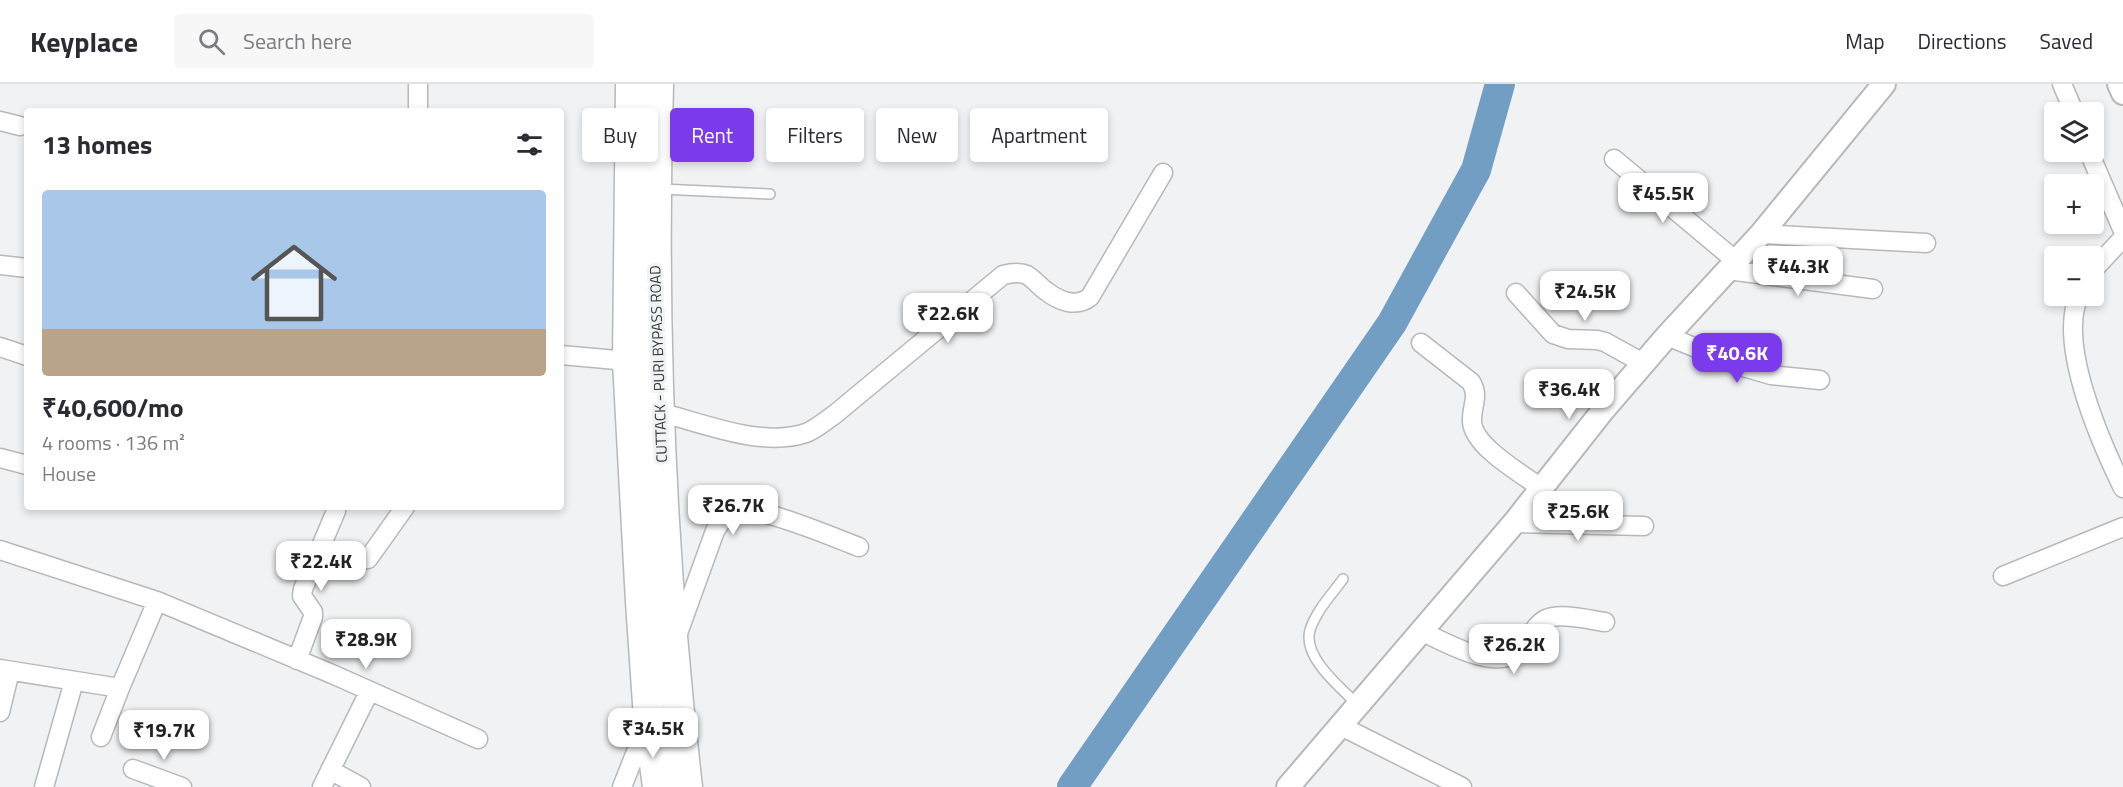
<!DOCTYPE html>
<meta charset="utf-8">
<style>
:root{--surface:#fff;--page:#f7f7f7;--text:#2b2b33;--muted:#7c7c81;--line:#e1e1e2;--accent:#7c3aed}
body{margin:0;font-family:"Titillium Web",sans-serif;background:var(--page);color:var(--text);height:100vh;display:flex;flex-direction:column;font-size:22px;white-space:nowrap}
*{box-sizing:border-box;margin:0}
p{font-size:20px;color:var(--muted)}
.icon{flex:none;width:33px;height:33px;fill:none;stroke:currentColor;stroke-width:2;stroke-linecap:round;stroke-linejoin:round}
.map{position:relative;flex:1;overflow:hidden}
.panel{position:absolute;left:24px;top:24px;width:540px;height:402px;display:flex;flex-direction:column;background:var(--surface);border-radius:6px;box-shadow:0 3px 9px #0003}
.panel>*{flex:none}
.guide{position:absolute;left:582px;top:24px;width:570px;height:54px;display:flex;gap:12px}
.controls{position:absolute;left:2044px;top:18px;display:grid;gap:12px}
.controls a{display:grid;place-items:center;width:60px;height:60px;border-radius:6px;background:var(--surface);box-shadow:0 3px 9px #0003;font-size:30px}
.price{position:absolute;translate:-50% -51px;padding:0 14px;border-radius:12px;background:#fff;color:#222;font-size:20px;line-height:39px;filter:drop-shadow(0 2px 3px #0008)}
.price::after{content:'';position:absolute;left:50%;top:36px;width:18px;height:14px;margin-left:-9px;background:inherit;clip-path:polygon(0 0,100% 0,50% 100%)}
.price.on{background:var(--accent);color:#fff}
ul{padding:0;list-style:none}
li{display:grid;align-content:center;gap:12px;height:318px;padding:0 18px}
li+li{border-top:2px solid var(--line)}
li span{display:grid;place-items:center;height:186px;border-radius:6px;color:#555}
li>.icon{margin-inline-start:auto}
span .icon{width:108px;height:108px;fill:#fffc;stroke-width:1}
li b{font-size:26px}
h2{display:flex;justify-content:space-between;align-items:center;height:72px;padding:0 18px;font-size:26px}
.chip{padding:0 21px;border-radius:6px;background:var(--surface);box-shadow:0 3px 9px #0003;font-size:21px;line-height:54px}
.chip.on{background:var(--accent);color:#fff}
header{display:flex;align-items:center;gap:36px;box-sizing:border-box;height:84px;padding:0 30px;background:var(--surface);border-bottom:2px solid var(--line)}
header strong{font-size:28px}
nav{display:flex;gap:33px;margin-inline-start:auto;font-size:21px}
.search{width:420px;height:54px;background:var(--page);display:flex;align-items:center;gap:15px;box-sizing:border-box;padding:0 21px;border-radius:6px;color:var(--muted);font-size:22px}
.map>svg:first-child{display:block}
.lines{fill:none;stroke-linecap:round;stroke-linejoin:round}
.river{stroke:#739ec3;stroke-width:30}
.service-casing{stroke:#b7b8ba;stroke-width:12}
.minor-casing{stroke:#b7b8ba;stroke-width:21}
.tertiary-casing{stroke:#b7b8ba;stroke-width:26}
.trunk-casing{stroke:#b7b8ba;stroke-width:33}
.service{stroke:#fff;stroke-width:9}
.minor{stroke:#fff;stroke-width:18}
.tertiary{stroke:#fff;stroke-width:22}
.trunk{stroke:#fff;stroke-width:30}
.labels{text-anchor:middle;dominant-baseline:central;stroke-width:6;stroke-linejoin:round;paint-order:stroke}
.street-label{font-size:15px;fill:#383839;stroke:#f0f2f3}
</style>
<header>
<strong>Keyplace</strong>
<div class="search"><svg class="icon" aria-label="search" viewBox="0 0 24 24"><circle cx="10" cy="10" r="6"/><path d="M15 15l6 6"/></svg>Search here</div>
<nav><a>Map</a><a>Directions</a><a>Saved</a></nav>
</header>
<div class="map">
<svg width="2123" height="703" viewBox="0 0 2123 703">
<rect width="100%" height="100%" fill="#f0f2f3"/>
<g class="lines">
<path class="river" d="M1072,703L1392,239L1476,86L1500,0"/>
<g class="service-casing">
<path id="service" d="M661,105L770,110
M1343,495C1332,510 1316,527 1310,546C1302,573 1341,604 1358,621"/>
</g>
<g class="minor-casing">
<path id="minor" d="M2062,0L2074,28
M418,23V0
M0,37L20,42
M2089,68L2123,147
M1614,75L1736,177
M1761,150L1926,159
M0,181L27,184
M2094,185L2123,154
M1728,186L1873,205
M1516,209L1553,250L1568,255L1597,256L1605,258L1643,279
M2079,212C2057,260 2101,359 2123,404
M1667,252L1740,282L1771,291L1820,296
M1421,259L1471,298C1480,313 1471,322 1472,338C1474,363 1521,389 1541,404
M0,263L27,272
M561,271L628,277
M659,328C702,339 762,364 806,349C816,345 825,337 834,331L1003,191C1011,189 1020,188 1027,191C1034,195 1040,203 1046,207C1059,217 1076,224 1090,213L1163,89
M0,374L27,381
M1514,439L1644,442
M321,462L358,477L368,475L405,423
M0,466L157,517L332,590L478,655
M2003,492L2123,443
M1421,547C1444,558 1498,589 1519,566C1529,557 1534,541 1546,535C1560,528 1590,536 1605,538
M677,552L715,447C719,440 726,430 734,427C754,419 835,454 859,463
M297,576L313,533V528L302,512L303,505L336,427
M0,585L120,604
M0,628L10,587
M1341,642L1462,703
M101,653L120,604L157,517
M133,685L182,703
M330,686L361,703
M44,703L74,597
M322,703L369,608
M622,703L647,640"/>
</g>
<g class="tertiary-casing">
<path id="tertiary" d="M2119,0L2123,9
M1288,703L1514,439L1604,325L1667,252L1761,150L1884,0"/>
</g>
<g class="trunk-casing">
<path id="trunk" d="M631,0L628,277L641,518L649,634L658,703
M658,0C651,235 660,470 687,703"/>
</g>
<use href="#service" class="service"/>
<use href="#minor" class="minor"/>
<use href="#tertiary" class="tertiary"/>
<use href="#trunk" class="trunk"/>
</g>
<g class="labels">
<g class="street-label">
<text transform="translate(658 280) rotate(-92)">CUTTACK - PURI BYPASS ROAD</text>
</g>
</g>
</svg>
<div class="controls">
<a><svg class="icon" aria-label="layers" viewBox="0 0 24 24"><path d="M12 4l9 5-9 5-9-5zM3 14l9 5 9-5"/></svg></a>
<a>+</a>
<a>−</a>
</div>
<b class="price" style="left:1663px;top:140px">₹45.5K</b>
<b class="price" style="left:1798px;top:213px">₹44.3K</b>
<b class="price" style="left:1585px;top:238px">₹24.5K</b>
<b class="price" style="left:948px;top:260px">₹22.6K</b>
<b class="price on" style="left:1737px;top:300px">₹40.6K</b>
<b class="price" style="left:1569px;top:336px">₹36.4K</b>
<b class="price" style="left:733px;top:452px">₹26.7K</b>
<b class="price" style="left:1578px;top:458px">₹25.6K</b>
<b class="price" style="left:321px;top:508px">₹22.4K</b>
<b class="price" style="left:366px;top:586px">₹28.9K</b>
<b class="price" style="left:1514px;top:591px">₹26.2K</b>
<b class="price" style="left:653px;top:675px">₹34.5K</b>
<b class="price" style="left:164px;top:677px">₹19.7K</b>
<div class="guide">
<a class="chip">Buy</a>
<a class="chip on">Rent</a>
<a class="chip">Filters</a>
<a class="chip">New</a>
<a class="chip">Apartment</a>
</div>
<section class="panel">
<h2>13 homes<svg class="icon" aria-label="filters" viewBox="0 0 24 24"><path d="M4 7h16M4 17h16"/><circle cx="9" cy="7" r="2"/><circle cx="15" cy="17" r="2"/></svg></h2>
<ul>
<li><span style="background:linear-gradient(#a9c7e8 75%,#b9a48a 0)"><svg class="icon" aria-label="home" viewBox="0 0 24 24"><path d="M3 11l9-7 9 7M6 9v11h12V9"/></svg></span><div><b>₹40,600/mo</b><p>4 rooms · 136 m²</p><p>House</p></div></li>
</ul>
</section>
</div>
